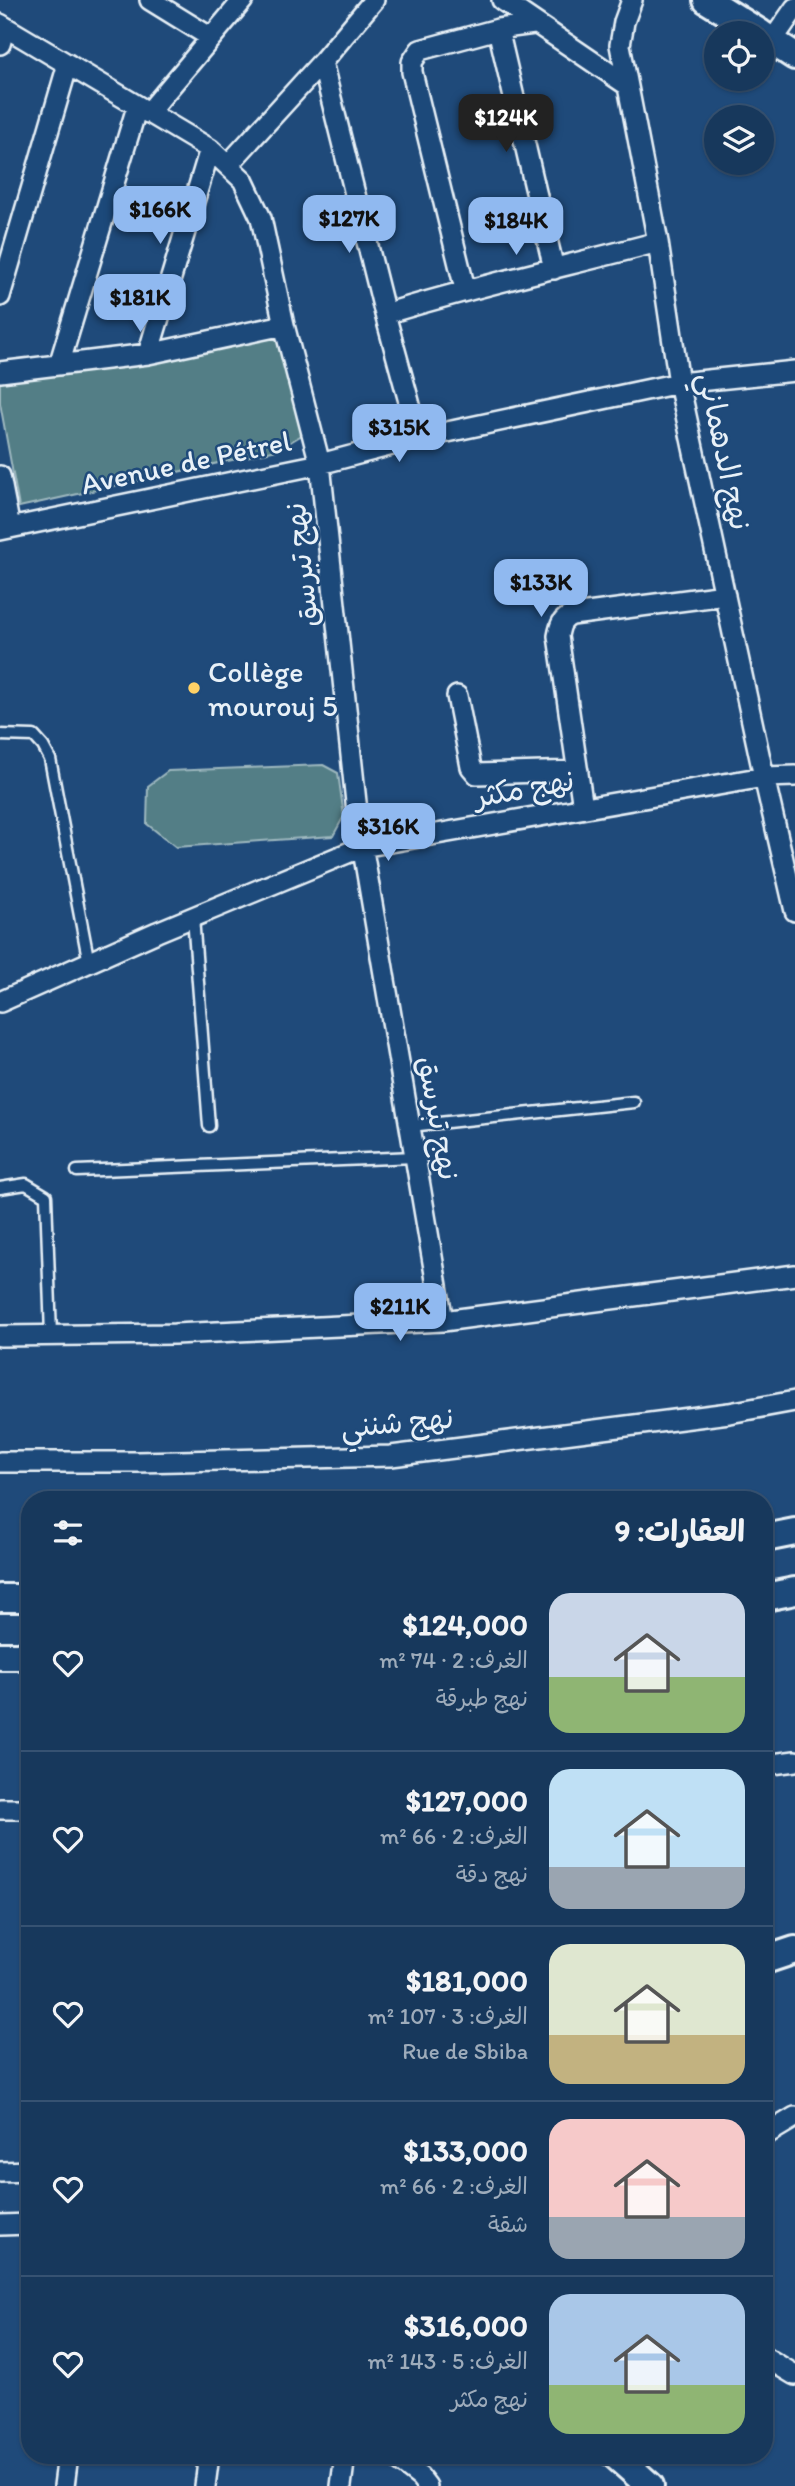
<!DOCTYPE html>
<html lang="ar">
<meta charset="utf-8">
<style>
:root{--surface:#17385c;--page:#244365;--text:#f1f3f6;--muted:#9eacbb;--line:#365272;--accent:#90b9f0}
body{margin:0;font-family:Itim,"Playpen Sans Arabic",sans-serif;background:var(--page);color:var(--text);direction:rtl;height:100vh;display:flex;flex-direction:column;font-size:26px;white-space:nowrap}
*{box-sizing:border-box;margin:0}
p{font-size:23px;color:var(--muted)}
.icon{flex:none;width:38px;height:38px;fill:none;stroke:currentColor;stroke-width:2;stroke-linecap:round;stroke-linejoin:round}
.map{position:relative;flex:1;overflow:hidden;direction:ltr}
.sheet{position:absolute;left:21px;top:1491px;width:752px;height:973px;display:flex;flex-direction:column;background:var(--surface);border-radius:28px;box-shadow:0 2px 5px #0004,0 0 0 2px var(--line);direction:rtl}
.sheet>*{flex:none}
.tools{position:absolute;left:704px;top:21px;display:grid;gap:14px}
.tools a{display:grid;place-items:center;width:70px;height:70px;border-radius:50%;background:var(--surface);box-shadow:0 2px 5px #0004,0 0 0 2px var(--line);font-size:35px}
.price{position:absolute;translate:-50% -60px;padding:0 16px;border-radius:14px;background:var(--accent);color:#111;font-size:23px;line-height:46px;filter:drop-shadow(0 2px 4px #0008)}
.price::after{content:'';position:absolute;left:50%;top:42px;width:21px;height:16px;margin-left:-10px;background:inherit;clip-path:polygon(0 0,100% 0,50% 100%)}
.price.selected{background:#222;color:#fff}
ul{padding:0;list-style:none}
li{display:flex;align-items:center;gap:21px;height:175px;padding:0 28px}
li+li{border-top:2px solid var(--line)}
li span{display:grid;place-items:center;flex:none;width:196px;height:140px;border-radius:21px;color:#555}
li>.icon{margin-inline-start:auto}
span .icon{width:84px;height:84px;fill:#fffc;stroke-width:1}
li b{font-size:30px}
h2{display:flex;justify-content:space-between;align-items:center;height:84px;padding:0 28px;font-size:30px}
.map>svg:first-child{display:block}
.green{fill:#537e86;stroke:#9eb8bf;stroke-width:2}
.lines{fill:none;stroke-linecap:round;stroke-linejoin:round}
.lane-casing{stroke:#e8f1f8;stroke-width:15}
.street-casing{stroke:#e8f1f8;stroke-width:24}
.secondary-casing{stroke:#e8f1f8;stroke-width:32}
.lane{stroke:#1f4a7a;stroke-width:10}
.street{stroke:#1f4a7a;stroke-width:19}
.secondary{stroke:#1f4a7a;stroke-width:26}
.poi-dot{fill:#ffd166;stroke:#1f4a7a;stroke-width:2.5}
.labels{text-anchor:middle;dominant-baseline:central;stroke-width:5;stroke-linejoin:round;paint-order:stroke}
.street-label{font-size:30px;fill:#e8f1f8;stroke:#1f4a7a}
.poi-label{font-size:30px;fill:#e8f1f8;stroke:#1f4a7a;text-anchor:start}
</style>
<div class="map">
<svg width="795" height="2486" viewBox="0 0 795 2486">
<rect width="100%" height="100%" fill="#1f4a7a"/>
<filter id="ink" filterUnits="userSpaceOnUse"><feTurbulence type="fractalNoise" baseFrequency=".0143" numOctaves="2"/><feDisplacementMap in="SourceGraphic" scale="14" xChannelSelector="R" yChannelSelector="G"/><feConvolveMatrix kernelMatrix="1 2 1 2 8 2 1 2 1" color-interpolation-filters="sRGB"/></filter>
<g filter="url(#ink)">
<path class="green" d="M285,333L310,430L277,450L19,507L0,403V377Z
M323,765L338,773L344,816L333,836L176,847L147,824L148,786L168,771Z"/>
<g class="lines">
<g class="lane-casing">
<path id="lane" d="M0,735L34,736L43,746L50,759L89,963
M193,917L209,1126
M410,1126L634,1102
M77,1171L415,1157
M0,1188L26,1184L46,1196L51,1335"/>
</g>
<g class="street-casing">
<path id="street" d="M150,0L210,37
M502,0L627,85
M632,0L624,22L620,45L658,242L679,383L764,777L795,911
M0,24L210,149L243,180L261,218L284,325L320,464L358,821L443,1321
M498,29L554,269
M772,41L795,8
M0,44L5,27
M322,62L385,314L419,438
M148,113L243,0
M228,165L322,62L374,0
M465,289L412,72V62L420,50L498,29L534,24
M0,296L68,64
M385,314C475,286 567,266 658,242
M148,354L210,149
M59,365L137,107
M0,372L148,354L284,325
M0,476L10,528
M0,530L320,464L419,438L679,383L795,371
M457,696L471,767L477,774L578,771
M583,808L558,636C560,625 562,619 572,615L725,595
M0,1002L157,932L362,847L764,777L795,776
M0,1336L174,1334L443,1321L795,1275
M0,1462H137L391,1456L729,1413L795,1401
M765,1765L795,1761
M0,1809H30
M765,2135L795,2117
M0,2172L30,2171
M0,2225L30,2224
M765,2357L795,2375
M392,2455L420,2477L427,2486
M64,2486L68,2455
M205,2486L209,2455
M341,2486L345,2455"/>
</g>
<g class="secondary-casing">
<path id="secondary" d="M707,0L760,33
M761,34L795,56
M765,1538L795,1532
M765,1597L795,1591
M0,1598H30
M0,1656H30
M765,1960L795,1950
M615,2455L650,2486"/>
</g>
<use href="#lane" class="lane"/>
<use href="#street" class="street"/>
<use href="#secondary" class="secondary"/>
</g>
</g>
<circle class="poi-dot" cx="194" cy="688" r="7"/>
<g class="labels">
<g class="street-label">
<text transform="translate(725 451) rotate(78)">نهج الدهماني</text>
<text transform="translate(186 462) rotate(-12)">Avenue de Pétrel</text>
<text transform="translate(301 565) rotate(-96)">نهج تبرسق</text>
<text transform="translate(524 788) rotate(-10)">نهج مكثر</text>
<text transform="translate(439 1118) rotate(80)">نهج تبرسق</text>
<text transform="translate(397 1422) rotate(-5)">نهج شنني</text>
</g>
<g class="poi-label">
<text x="208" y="671">Collège<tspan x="208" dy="34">mourouj 5</tspan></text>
</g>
</g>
</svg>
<div class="tools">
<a><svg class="icon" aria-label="locate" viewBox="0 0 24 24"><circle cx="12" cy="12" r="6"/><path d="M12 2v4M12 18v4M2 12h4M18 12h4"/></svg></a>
<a><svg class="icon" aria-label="layers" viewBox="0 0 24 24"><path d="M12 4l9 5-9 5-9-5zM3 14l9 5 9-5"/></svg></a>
</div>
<b class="price selected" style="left:506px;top:154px">$124K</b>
<b class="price" style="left:160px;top:246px">$166K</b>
<b class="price" style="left:349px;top:255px">$127K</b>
<b class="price" style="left:516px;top:257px">$184K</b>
<b class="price" style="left:140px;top:334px">$181K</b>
<b class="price" style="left:399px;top:464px">$315K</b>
<b class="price" style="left:541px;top:619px">$133K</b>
<b class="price" style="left:388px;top:863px">$316K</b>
<b class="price" style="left:400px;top:1343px">$211K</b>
<section class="sheet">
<h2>العقارات: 9<svg class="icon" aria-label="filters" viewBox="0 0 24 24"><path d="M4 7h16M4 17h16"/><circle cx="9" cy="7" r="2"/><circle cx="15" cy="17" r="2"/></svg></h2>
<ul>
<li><span style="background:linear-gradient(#c9d6e8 60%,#8fb573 0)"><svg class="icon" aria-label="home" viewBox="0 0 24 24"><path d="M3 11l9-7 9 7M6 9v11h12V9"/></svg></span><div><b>$124,000</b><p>الغرف: 2 · 74 m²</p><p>نهج طبرقة</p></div><svg class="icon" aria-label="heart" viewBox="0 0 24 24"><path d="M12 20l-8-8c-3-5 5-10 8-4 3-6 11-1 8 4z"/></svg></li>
<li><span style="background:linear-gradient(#bfe0f5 70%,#9aa5b1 0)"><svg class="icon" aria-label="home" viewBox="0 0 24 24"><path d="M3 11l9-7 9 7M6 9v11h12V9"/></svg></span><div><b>$127,000</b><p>الغرف: 2 · 66 m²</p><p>نهج دقة</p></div><svg class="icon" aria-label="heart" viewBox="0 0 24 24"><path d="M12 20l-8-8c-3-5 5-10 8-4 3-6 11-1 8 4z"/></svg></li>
<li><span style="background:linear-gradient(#dfe7d0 65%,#c2b280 0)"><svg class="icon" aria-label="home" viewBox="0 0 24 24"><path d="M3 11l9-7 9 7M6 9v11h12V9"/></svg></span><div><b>$181,000</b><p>الغرف: 3 · 107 m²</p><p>Rue de Sbiba</p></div><svg class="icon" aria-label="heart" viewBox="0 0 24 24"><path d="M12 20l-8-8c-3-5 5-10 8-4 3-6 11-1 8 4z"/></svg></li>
<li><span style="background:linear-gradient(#f6c9c9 70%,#9aa5b1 0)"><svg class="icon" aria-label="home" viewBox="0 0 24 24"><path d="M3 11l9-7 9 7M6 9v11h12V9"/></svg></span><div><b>$133,000</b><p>الغرف: 2 · 66 m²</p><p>شقة</p></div><svg class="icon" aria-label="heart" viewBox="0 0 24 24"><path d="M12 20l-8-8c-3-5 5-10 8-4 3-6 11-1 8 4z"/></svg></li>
<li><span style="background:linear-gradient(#a9c7e8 65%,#8fb573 0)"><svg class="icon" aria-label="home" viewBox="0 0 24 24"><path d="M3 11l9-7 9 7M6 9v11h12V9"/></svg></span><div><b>$316,000</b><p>الغرف: 5 · 143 m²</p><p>نهج مكثر</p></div><svg class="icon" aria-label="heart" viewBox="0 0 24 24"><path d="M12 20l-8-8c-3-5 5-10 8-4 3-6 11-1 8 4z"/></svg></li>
</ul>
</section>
</div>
